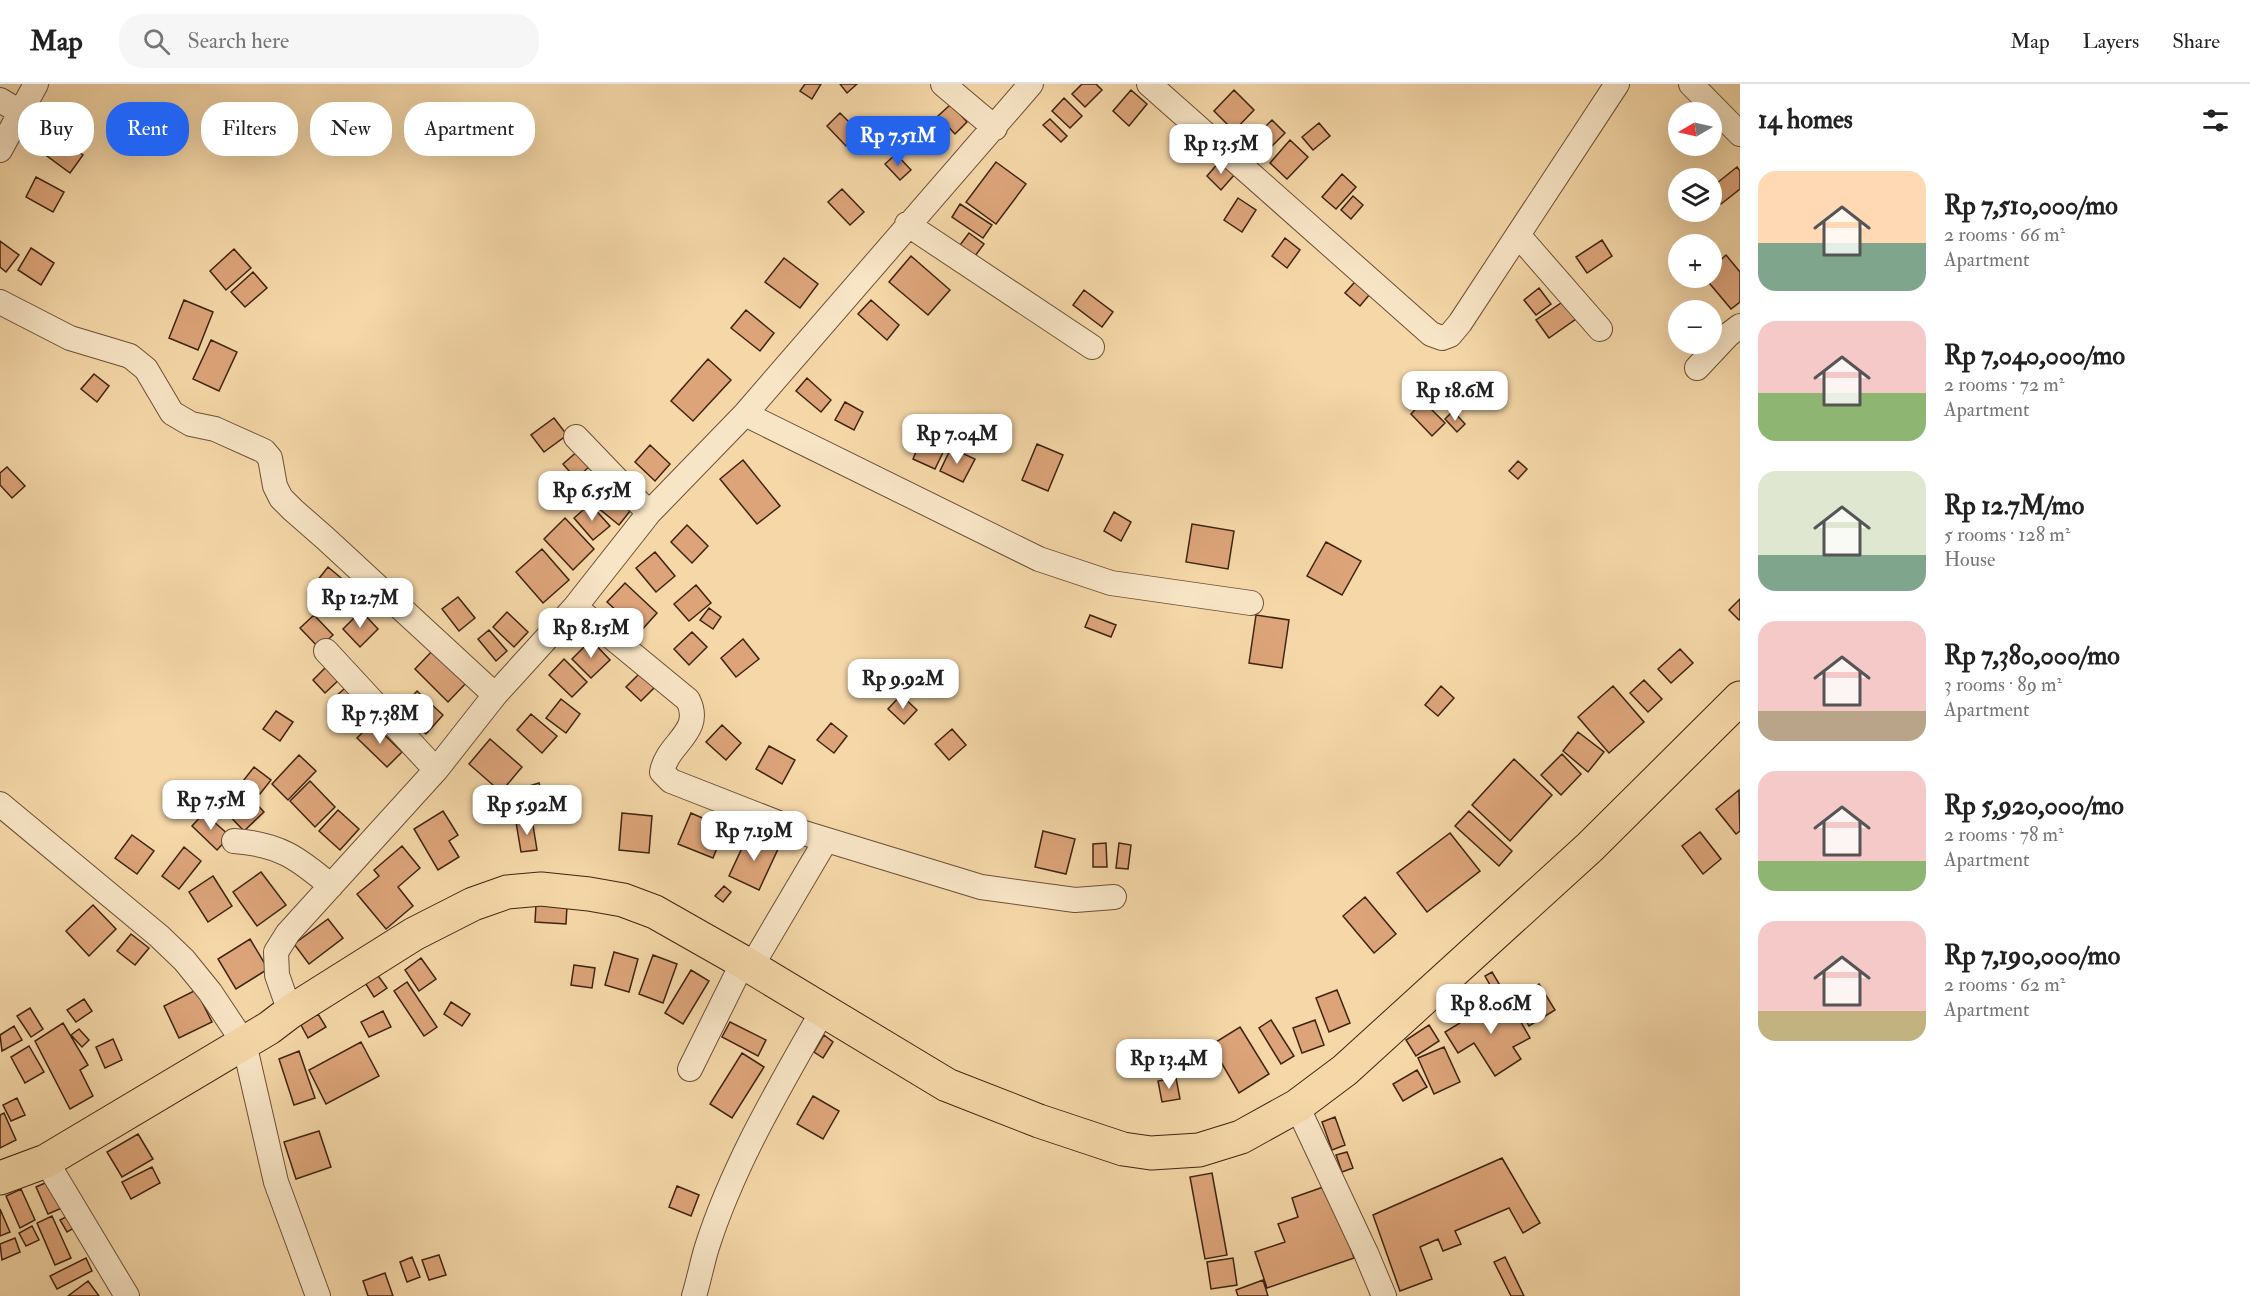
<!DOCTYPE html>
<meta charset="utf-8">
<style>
:root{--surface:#fff;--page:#f6f6f6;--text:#222;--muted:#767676;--line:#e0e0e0;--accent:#2563eb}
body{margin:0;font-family:"IM FELL Double Pica",serif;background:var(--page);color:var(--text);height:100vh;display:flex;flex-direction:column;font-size:22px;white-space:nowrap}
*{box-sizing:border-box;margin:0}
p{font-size:20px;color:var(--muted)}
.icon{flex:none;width:33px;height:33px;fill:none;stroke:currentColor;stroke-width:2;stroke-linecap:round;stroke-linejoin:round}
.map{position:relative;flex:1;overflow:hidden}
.details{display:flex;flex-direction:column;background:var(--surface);width:510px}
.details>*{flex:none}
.banner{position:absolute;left:18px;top:18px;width:570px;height:54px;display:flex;gap:12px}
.needle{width:39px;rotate:261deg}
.fabs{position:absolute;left:1668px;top:18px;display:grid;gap:12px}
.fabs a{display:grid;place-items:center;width:54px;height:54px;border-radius:50%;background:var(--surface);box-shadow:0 6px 24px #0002;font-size:30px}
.price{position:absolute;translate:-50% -51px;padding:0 14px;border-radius:12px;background:#fff;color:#222;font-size:20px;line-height:39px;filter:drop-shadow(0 2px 3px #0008)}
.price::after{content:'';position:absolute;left:50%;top:36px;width:18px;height:14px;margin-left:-9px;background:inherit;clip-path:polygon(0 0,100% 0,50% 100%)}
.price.current{background:var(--accent);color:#fff}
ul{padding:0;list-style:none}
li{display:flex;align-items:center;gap:18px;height:150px;padding:0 18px}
li span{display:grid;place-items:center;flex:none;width:168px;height:120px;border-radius:18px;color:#555}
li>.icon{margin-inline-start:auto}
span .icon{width:72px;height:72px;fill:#fffc;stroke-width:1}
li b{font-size:26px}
h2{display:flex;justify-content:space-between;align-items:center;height:72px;padding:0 18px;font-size:26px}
.chip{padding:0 21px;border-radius:24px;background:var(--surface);box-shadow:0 6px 24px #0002;font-size:21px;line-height:54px}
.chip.current{background:var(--accent);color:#fff}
header{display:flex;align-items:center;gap:36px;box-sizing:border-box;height:84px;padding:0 30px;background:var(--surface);border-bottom:2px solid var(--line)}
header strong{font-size:28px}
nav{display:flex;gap:33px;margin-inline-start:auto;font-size:21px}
.search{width:420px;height:54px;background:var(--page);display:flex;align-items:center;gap:15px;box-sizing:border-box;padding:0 21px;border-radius:24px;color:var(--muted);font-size:22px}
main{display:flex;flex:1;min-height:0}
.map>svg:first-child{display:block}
.building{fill:#dda47a;stroke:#3f2411;stroke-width:1.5}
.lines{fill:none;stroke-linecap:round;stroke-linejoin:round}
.minor-casing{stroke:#6c5137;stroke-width:26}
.highway-casing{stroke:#3f2411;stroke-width:35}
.minor{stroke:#f8e5c6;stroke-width:24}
.highway{stroke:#f5d7a8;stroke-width:33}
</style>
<header>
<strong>Map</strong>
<div class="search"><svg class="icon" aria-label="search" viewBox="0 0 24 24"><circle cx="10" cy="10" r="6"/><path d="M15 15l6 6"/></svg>Search here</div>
<nav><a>Map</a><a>Layers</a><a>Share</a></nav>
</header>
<main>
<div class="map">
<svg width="1740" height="1212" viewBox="0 0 1740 1212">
<rect width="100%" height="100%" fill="#f5d7a8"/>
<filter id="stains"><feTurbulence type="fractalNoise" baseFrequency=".00333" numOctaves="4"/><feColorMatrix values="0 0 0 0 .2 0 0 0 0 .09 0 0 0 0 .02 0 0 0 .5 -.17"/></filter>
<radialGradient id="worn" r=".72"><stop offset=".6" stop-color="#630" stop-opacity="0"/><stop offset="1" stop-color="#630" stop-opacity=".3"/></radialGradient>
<path class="building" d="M805,0H821L812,15L800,7Z
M840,0H857L847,9Z
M1082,0H1096L1102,6L1085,23L1072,10Z
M1131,6L1147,20L1129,42L1113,27Z
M1234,6L1254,26L1234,47L1214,27Z
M1064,14L1082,32L1070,44L1052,27Z
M951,20L967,38L955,50L938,32Z
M840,29L860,49L846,62L827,42Z
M1050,35L1067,52L1061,58L1043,41Z
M1272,36L1285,49L1267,67L1254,54Z
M1319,39L1330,52L1313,66L1302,53Z
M55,52L83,71L70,89L43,69Z
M1290,56L1308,73L1287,95L1270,79Z
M896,70L911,86L900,96L885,80Z
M1220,77L1235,90L1221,106L1207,92Z
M996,78L1026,100L996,140L966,118Z
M1737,83L1740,87V105L1721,120L1712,108V103Z
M1342,90L1356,103L1336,125L1322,113Z
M36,93L64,108L53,128L26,113Z
M842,105L864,128L850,141L828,118Z
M1353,112L1363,121L1351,135L1341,126Z
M1238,114L1256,126L1242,148L1224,136Z
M960,120L992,141L983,154L952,133Z
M969,149L984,160L972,176L957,165Z
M1285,154L1300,166L1287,184L1272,172Z
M1602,156L1612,172L1587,189L1576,173Z
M0,157L19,171L6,188L0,183Z
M31,164L54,179L41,201L18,186Z
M234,165L251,184L226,206L210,187Z
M1726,171L1740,188V218L1731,225L1705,194H1712V184Z
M911,172L950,206L928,231L889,198Z
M784,174L818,200L800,224L765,198Z
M253,188L267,204L245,223L231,208Z
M1361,191L1375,204L1360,222L1345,209Z
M1539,204L1551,220L1536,231L1524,216Z
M1084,206L1113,228L1102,243L1073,221Z
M184,216L213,228L198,266L169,254Z
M871,216L899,241L887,256L858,230Z
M1564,217L1576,235L1549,254L1536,236Z
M746,226L774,249L760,267L731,244Z
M211,256L237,268L219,307L193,295Z
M708,275L731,296L693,337L671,317Z
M94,290L109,302L97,318L81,305Z
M807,294L831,316L821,328L796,307Z
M1423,317L1445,339L1432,352L1411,330Z
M845,318L863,328L854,346L835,336Z
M1453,327L1465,340L1457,348L1445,335Z
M554,334L567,351L544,368L531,351Z
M924,349L947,360L935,385L913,375Z
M1037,360L1063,371L1048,407L1022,396Z
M650,361L670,380L655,397L635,378Z
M951,364L975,375L963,398L940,387Z
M580,365L593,379L576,395L563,380Z
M743,376L780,422L757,440L720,395Z
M1518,377L1527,385L1518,395L1509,387Z
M7,383L25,402L12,414L0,401V389Z
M603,405L630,427L619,441L592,419Z
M590,420L610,442L593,456L574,434Z
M1114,428L1131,438L1121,457L1104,447Z
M565,434L594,465L573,486L544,455Z
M1192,440L1234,447L1228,485L1186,478Z
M687,441L708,462L692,479L671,458Z
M1326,458L1361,477L1342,511L1307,492Z
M542,465L569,496L543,519L516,488Z
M655,468L675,492L656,508L636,484Z
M328,483L359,509L348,523L317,497Z
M625,499L657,529L640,548L607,518Z
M696,501L711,519L689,537L674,520Z
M458,513L475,534L459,547L442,525Z
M1740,515V535L1739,536L1729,526Z
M709,524L721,533L713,545L700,536Z
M361,527L378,545L360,563L343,545Z
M507,528L528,548L514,563L493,543Z
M314,531L333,551L319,564L300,544Z
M1090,531L1116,541L1111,553L1085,543Z
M1256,531L1289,536L1282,584L1249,579Z
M489,546L507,567L496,577L478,555Z
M692,548L707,563L689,581L674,565Z
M743,555L759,575L736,593L721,574Z
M591,556L610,576L591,594L572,575Z
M436,563L469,596L448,618L415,585Z
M1680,565L1693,579L1671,599L1658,585Z
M564,575L587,598L572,613L549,591Z
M330,579L343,592L325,609L313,596Z
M641,588L655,603L641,617L626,603Z
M1644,596L1662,615L1648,628L1630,609Z
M351,599L365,617L350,629L336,612Z
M1441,602L1454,614L1438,632L1425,621Z
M1613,602L1644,638L1609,669L1578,633Z
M417,607L443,631L426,650L400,626Z
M901,611L917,626L904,640L888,625Z
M561,615L580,630L566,649L546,634Z
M276,627L293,638L280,657L263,645Z
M531,630L557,652L542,669L517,646Z
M372,639L402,668L387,683L357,654Z
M831,639L847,652L834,669L817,656Z
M722,641L741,659L726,676L706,658Z
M952,645L966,661L949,676L935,660Z
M1578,648L1604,668L1588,688L1563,667Z
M490,655L522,683L501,708L469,680Z
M769,662L795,676L782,700L756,685Z
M1562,670L1581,690L1561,711L1541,691Z
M299,671L316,687L288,716L272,700Z
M1514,675L1552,711L1510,757L1472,721Z
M254,683L271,696L260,710L243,697Z
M310,697L335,723L315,743L290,717Z
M539,699L547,726L521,733L513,707Z
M238,700L264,728L244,747L217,719Z
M1739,706L1740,747L1736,750L1716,725Z
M338,726L359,745L340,766L319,747Z
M443,727L458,751L449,757L459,773L438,786L414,745Z
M1469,727L1512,767L1499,782L1455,742Z
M204,729L230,752L217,766L192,742Z
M622,729L652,732L649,769L619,766Z
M691,729L725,744L713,774L678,760Z
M532,735L537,766L521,768L516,738Z
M1043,747L1075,755L1066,790L1035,783Z
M1700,748L1721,775L1703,790L1682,762Z
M1450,749L1480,787L1427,828L1397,789Z
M132,751L154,767L137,790L115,774Z
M748,751L778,765L759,806L729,792Z
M1106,759L1107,783H1093V760Z
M1119,759L1131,761L1128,785L1116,784Z
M402,762L420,784L398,803L413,822L386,845L357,810L379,792L374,786Z
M184,763L201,777L179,805L162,792Z
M261,788L286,821L257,842L233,808Z
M213,792L232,822L208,838L189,808Z
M724,802L731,808L723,818L715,812Z
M1365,813L1396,850L1374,869L1343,832Z
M536,820L567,822L566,840L535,838Z
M93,821L116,845L89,872L66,847Z
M328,835L343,854L309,880L294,860Z
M131,850L149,864L135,881L117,867Z
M250,855L268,885L236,905L218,875Z
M614,868L638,875L629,908L605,901Z
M653,871L677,880L663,919L639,910Z
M421,874L436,895L419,907L405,886Z
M574,881L595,884L592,904L571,901Z
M691,886L709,897L683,940L665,929Z
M1492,888L1501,903L1494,908L1485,892Z
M376,889L387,904L374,913L364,897Z
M407,898L437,943L424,952L394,907Z
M1539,900L1555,926L1529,942L1514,916Z
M196,906L212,938L179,954L164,922Z
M1337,906L1350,939L1329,948L1316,914Z
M84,915L92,927L76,938L67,926Z
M1498,916L1503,924L1510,919L1530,954L1513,963L1521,975L1495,992L1474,959L1458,969L1445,948L1460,939L1459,936L1485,919L1487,923Z
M451,918L470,930L462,942L444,930Z
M30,924L43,945L31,953L17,932Z
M383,927L391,943L369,953L361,938Z
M318,930L326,943L308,954L301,941Z
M1271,936L1294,972L1281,980L1259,944Z
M1315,936L1324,961L1302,969L1293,944Z
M730,938L766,956L758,972L722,953Z
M63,939L88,981L80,986L93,1012L70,1025L35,957Z
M1429,941L1439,957L1416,972L1406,956Z
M14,942L22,956L2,967L0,951Z
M1240,943L1269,990L1239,1009L1211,961Z
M79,945L89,956L82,963L71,951Z
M824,951L833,958L823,974L814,968Z
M113,955L122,976L105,984L96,963Z
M361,958L379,992L326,1020L309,986Z
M29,962L44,988L25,999L11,973Z
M1444,963L1460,998L1434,1010L1418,974Z
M299,967L315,1014L294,1021L279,975Z
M742,969L764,983L732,1034L710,1020Z
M1417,986L1427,1003L1403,1017L1393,1000Z
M1176,994L1180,1015L1162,1018L1158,997Z
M813,1012L839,1027L823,1055L797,1040Z
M17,1014L25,1031L11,1037L3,1021Z
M4,1029L16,1056L0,1064V1031Z
M1335,1033L1345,1061L1332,1066L1322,1038Z
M319,1047L331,1083L296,1095L284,1058Z
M138,1050L153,1075L122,1093L107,1068Z
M1347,1068L1353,1084L1342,1088L1336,1071Z
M1502,1074L1540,1139L1523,1149L1509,1124L1455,1147L1461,1160L1443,1167L1438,1155L1420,1163L1432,1195L1400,1207L1373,1131Z
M152,1083L160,1099L131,1115L122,1098Z
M1212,1089L1227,1171L1205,1175L1190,1093Z
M52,1096L64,1123L48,1130L36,1103Z
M1329,1101L1354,1174L1267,1204L1255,1168L1285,1158L1278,1140L1298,1133L1292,1114Z
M677,1102L699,1111L691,1132L669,1123Z
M21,1105L35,1136L20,1144L6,1112Z
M0,1125L10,1148L0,1152Z
M73,1129L79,1141L67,1148L60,1136Z
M52,1132L71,1174L55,1181L37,1139Z
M32,1142L39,1156L26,1162L19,1149Z
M15,1154L20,1168L2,1176L0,1160Z
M439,1171L446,1191L429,1196L422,1176Z
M412,1173L420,1193L407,1198L400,1178Z
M1505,1173L1524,1212H1511L1494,1178Z
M86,1174L92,1187L57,1205L50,1192Z
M1233,1174L1237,1201L1211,1205L1207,1178Z
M385,1189L393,1212H368L363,1197Z
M1263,1196L1268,1212H1238L1236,1206Z
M88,1197L99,1212H68Z"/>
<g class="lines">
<g class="minor-casing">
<path id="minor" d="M943,0L995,44
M1149,0L1431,250L1442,254L1450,251L1460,239L1617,0
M1691,0L1740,50
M0,16L20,28
M0,66L36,0
M907,140L1092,263
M1518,151L1600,245
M0,218L70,254L130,272L146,285L172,329L191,340L215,345L264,367L270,374L275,402L281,414L293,426L325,454L495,611
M1697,284L1728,251L1740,242
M745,330L1039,475L1111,499L1251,519
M576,353L649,429
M575,523L688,616C704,648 667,659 662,688L671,697L804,749L981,803L1075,816L1114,813
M326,567L436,686
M0,720L159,852L184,876L210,908L244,959L276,1098L318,1212
M234,757C279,760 298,774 331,802
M751,883L826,756
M290,928L277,891L276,868L288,849L436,686L495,611L575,523L649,429L745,330L1031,0
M690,985L743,878
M1297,1022L1366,1169L1384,1212
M46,1077L127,1212
M694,1212C699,1196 702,1179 707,1163C734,1079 779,1004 822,928"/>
</g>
<g class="highway-casing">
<path id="highway" d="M0,1094L46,1077L269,944L290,928L414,850L473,820L507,808L541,805L589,810L623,816L655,828L743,878L947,1001L1039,1037L1123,1065L1151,1069L1199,1066L1241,1053L1297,1022L1345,986L1590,763L1740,614"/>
</g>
<use href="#minor" class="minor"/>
<use href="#highway" class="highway"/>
</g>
<rect width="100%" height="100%" filter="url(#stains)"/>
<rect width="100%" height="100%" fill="url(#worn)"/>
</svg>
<div class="fabs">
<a><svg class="needle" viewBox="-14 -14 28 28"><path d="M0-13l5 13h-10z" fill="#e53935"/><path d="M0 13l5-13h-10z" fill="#767676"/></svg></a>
<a><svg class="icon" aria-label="layers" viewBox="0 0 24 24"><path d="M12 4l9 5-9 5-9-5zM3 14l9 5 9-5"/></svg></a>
<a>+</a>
<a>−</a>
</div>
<b class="price current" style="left:898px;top:83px">Rp 7.51M</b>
<b class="price" style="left:1221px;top:91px">Rp 13.5M</b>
<b class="price" style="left:1455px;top:338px">Rp 18.6M</b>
<b class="price" style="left:957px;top:381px">Rp 7.04M</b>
<b class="price" style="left:592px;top:438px">Rp 6.55M</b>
<b class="price" style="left:360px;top:545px">Rp 12.7M</b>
<b class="price" style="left:591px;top:575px">Rp 8.15M</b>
<b class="price" style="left:903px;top:626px">Rp 9.92M</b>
<b class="price" style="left:380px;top:661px">Rp 7.38M</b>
<b class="price" style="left:211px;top:747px">Rp 7.5M</b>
<b class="price" style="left:527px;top:752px">Rp 5.92M</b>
<b class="price" style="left:754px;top:778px">Rp 7.19M</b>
<b class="price" style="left:1491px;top:951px">Rp 8.06M</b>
<b class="price" style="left:1169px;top:1006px">Rp 13.4M</b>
<div class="banner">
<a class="chip">Buy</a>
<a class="chip current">Rent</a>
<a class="chip">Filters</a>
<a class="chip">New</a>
<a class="chip">Apartment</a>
</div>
</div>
<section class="details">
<h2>14 homes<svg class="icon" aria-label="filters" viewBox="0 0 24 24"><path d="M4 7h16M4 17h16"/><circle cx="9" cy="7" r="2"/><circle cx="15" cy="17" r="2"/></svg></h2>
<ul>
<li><span style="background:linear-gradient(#ffd9b3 60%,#7fa58c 0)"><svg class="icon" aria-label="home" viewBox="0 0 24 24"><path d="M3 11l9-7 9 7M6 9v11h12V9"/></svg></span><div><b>Rp 7,510,000/mo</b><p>2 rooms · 66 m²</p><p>Apartment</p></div></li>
<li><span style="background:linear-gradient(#f6c9c9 60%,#8fb573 0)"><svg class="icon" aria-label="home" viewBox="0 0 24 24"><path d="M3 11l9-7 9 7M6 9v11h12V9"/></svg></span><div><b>Rp 7,040,000/mo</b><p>2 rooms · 72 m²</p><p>Apartment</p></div></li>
<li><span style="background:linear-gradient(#dfe7d0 70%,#7fa58c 0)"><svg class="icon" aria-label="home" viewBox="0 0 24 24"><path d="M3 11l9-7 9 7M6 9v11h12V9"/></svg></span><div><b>Rp 12.7M/mo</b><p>5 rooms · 128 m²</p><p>House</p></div></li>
<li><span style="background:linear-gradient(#f6c9c9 75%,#b9a48a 0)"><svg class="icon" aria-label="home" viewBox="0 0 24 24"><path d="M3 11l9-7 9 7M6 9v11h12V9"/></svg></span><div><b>Rp 7,380,000/mo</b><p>3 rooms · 89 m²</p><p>Apartment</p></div></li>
<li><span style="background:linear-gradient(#f6c9c9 75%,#8fb573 0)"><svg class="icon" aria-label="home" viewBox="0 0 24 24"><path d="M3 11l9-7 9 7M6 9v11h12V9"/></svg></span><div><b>Rp 5,920,000/mo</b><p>2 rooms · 78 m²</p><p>Apartment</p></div></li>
<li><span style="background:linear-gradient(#f6c9c9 75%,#c2b280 0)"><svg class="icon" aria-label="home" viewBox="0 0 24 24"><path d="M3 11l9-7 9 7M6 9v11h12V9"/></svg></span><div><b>Rp 7,190,000/mo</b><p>2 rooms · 62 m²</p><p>Apartment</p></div></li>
</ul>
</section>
</main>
